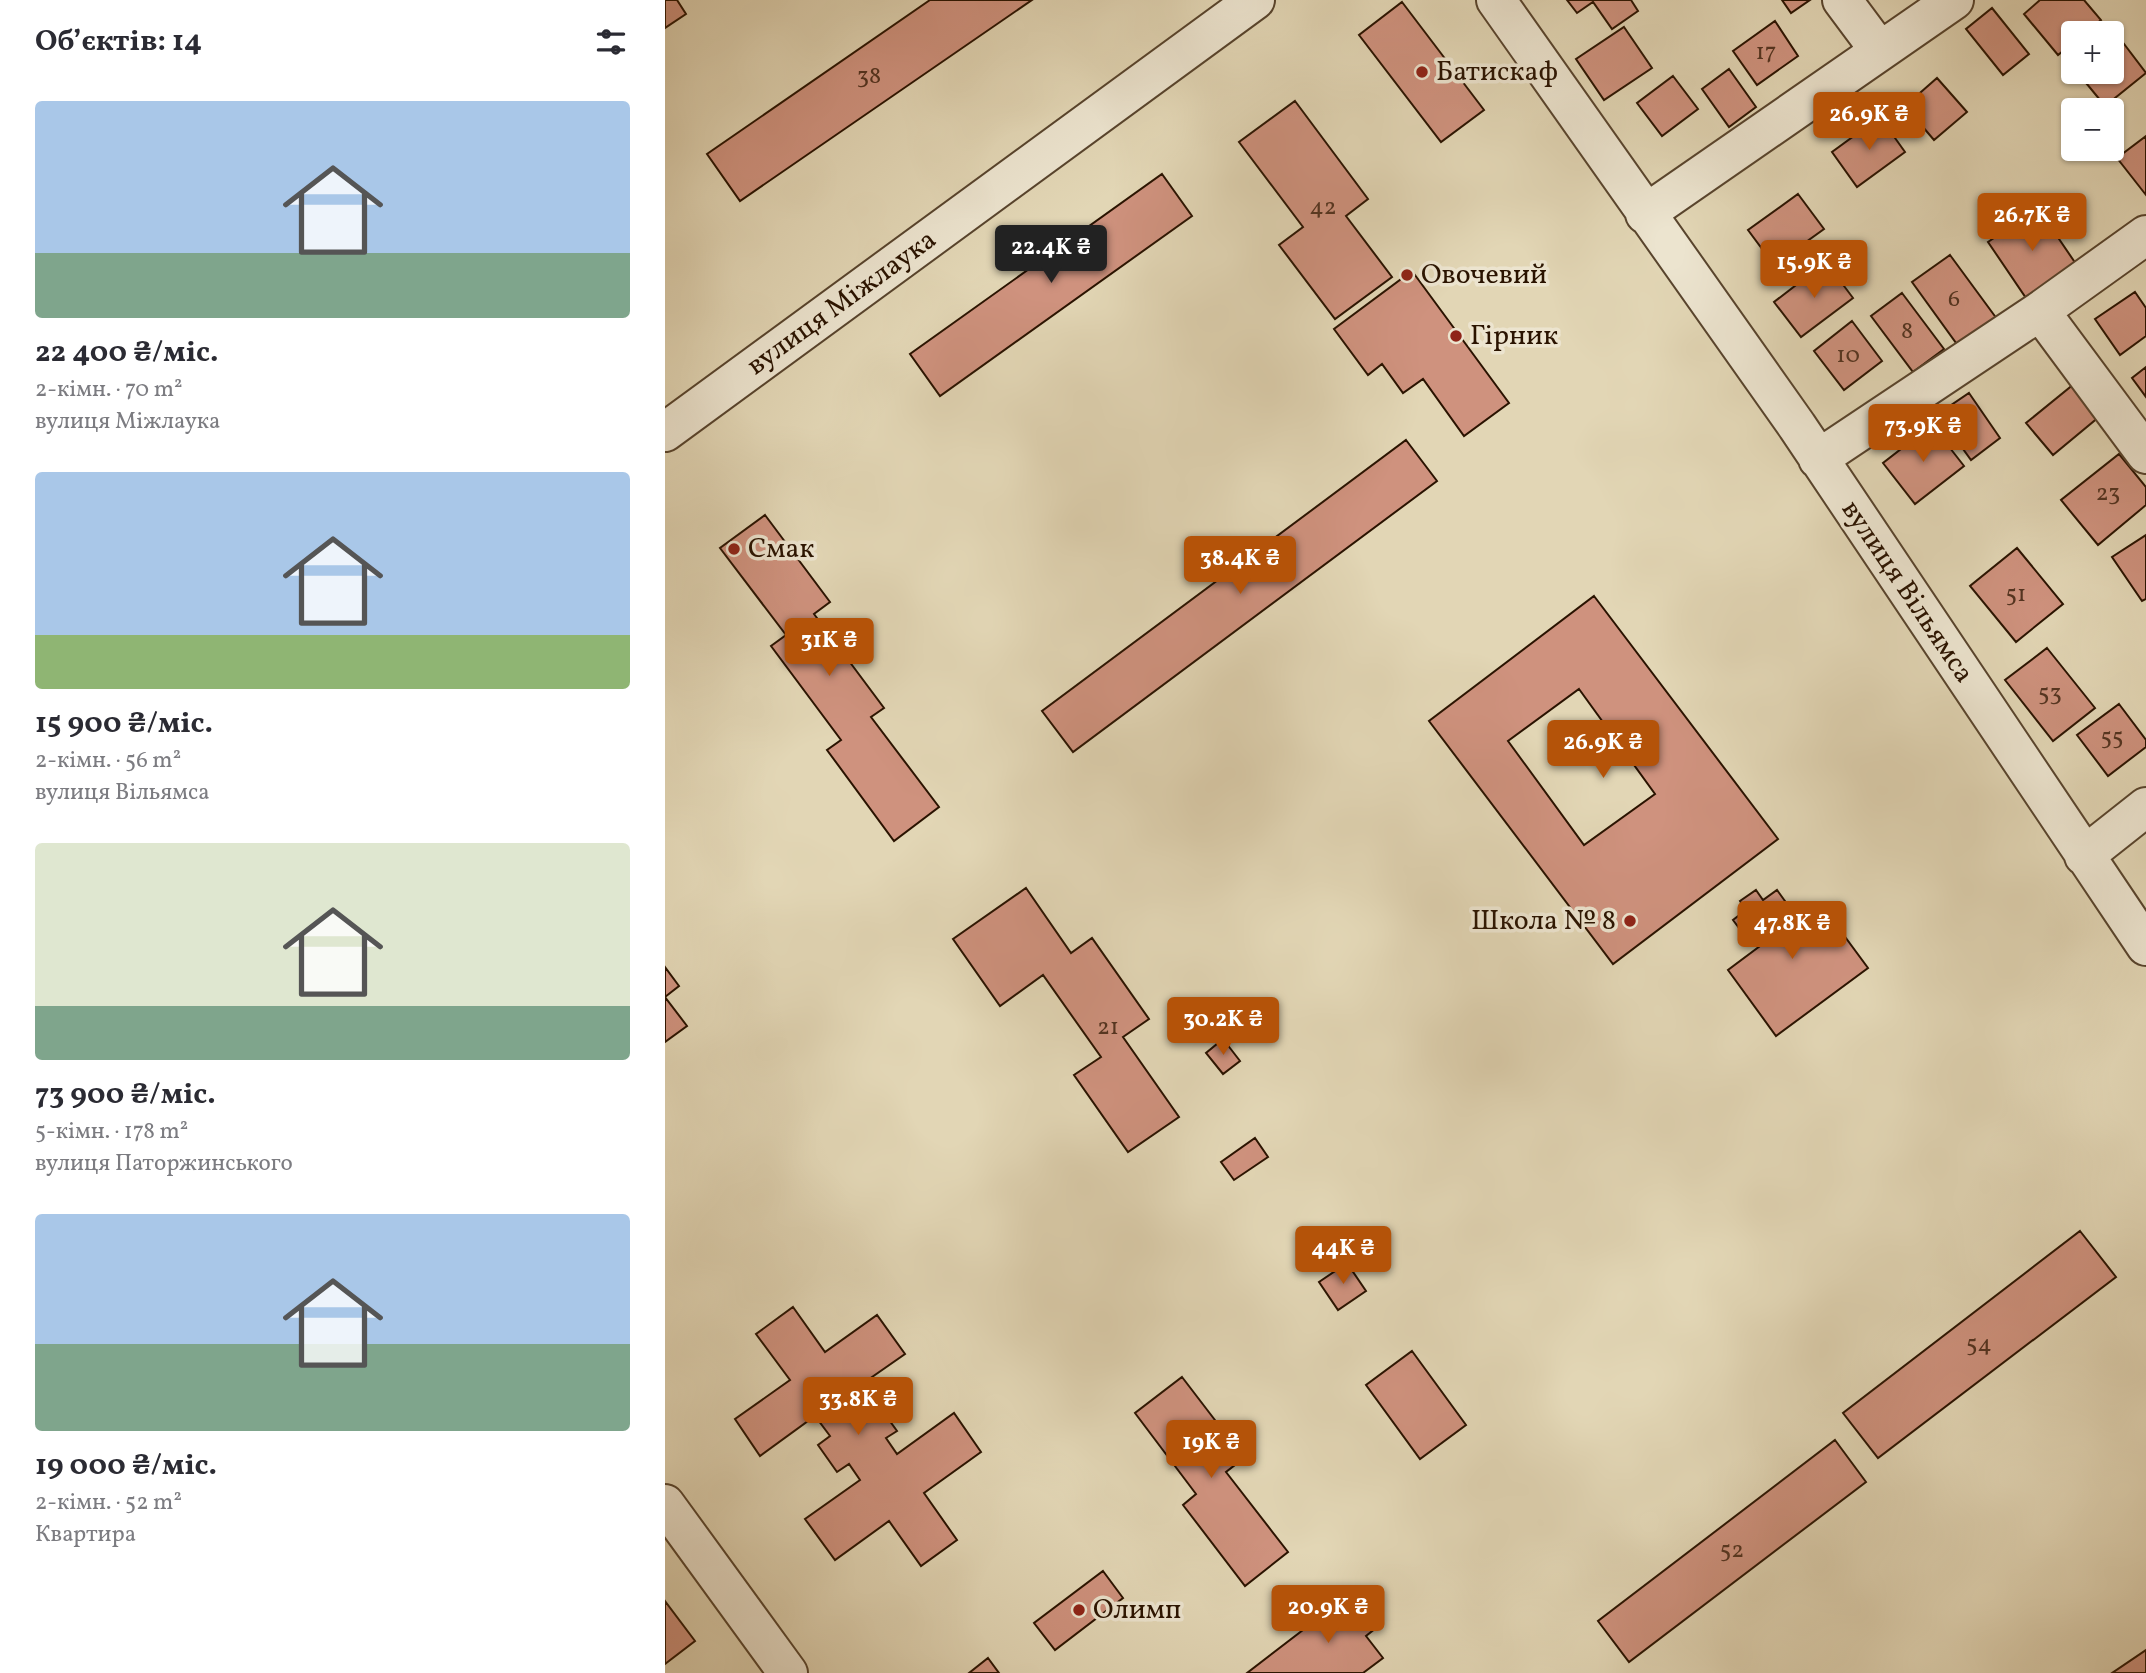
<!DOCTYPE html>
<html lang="uk">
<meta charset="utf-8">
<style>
:root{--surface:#fff;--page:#f2f2f3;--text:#2b2b33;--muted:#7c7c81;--accent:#b45309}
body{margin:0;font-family:Vollkorn,serif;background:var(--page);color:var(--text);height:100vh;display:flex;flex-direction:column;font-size:26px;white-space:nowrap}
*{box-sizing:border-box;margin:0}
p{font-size:23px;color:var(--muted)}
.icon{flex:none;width:38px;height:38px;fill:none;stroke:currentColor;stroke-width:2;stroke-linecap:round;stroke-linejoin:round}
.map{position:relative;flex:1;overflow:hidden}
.panel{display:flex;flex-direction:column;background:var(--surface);width:665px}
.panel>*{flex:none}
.tools{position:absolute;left:1396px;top:21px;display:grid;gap:14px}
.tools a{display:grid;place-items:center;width:63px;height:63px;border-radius:7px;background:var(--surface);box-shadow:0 2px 5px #0004;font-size:35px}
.price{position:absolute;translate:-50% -60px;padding:0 16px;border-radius:7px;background:var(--accent);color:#fff;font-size:23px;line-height:46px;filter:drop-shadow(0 2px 4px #0008)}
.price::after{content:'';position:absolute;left:50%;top:42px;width:21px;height:16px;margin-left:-10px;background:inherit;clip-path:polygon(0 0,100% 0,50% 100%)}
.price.selected{background:#222;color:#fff}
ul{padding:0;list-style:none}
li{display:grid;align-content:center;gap:14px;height:371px;padding:0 35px}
li span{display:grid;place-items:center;height:217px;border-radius:7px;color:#555}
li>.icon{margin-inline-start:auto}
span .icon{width:126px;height:126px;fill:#fffc;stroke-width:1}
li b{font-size:30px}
h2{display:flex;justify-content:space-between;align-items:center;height:84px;padding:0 35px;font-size:30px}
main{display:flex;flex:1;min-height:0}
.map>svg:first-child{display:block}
.building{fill:#cf927e;stroke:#2a1300;stroke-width:2;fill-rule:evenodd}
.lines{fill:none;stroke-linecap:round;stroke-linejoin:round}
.minor-casing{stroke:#58442d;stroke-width:42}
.minor{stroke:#ece4cf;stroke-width:38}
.poi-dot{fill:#8f2418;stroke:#ece4cf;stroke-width:2.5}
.labels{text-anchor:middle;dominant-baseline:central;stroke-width:7;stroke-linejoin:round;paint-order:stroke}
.number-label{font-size:24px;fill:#533320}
.poi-label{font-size:28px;fill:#2a1300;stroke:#ece4cf;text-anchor:start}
.street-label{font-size:28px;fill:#2a1300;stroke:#ece4cf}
</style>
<main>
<section class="panel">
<h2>Об’єктів: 14<svg class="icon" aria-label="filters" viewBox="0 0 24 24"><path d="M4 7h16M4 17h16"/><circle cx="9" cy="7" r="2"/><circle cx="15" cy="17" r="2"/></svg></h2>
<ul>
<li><span style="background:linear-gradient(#a9c7e8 70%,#7fa58c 0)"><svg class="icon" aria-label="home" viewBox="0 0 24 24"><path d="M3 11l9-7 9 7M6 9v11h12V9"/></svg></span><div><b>22 400 ₴/міс.</b><p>2-кімн. · 70 m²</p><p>вулиця Міжлаука</p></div></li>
<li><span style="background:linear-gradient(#a9c7e8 75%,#8fb573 0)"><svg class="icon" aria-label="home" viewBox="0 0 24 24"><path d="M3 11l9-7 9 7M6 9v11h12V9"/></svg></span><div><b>15 900 ₴/міс.</b><p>2-кімн. · 56 m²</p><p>вулиця Вільямса</p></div></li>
<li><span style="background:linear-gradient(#dfe7d0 75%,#7fa58c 0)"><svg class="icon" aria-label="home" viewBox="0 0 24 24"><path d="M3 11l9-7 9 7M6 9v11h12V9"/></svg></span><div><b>73 900 ₴/міс.</b><p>5-кімн. · 178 m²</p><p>вулиця Паторжинського</p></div></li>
<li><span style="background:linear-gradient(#a9c7e8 60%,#7fa58c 0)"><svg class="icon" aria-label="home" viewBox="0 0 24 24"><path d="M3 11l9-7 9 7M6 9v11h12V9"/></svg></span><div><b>19 000 ₴/міс.</b><p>2-кімн. · 52 m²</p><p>Квартира</p></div></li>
</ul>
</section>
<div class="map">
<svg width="1481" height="1673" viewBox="0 0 1481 1673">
<rect width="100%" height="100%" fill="#e2d6b5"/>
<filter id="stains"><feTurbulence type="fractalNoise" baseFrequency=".00286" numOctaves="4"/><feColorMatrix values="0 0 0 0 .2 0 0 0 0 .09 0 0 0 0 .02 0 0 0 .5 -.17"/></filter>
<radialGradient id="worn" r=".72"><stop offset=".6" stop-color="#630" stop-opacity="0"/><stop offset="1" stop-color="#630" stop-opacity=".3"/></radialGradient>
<path class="building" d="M0,0H12L21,14L0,28Z
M265,0H367L75,201L42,154Z
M902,0H966L973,11L947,29L928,2L912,13Z
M1117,0H1145L1126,13Z
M1375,0H1419L1436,20L1420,33H1409V42L1393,55L1359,14Z
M737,2L819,110L776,142L694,35Z
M1327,8L1364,54L1338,75L1301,29Z
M1110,21L1133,56L1092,85L1068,51Z
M959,27L987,68L939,100L911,59Z
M1453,36L1481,73L1440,106L1412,72H1447V41Z
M1064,69L1091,107L1064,127L1037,89Z
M1008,76L1033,109L997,136L972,103Z
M1272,78L1302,112L1269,140L1240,106Z
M630,101L703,199L681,216L727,277L670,319L614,245L638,227L574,142Z
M1215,117L1240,152L1192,187L1167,152Z
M1481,136V195L1452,158Z
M497,174L527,216L275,396L245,354Z
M1133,194L1159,229L1109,265L1083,230Z
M1373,208L1411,264L1361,298L1323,242Z
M1285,255L1332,319L1294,347L1247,282Z
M1161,262L1188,298L1136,337L1109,302Z
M747,271L844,403L799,436L758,379L738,393L717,364L703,375L669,329Z
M1470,292L1481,308V336L1455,355L1430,319Z
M1237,293L1279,349L1248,372L1206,316Z
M1187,321L1217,361L1179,390L1149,351Z
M1481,367V397L1467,378Z
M1409,384L1435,416L1388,455L1361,423Z
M1304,393L1335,438L1306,460L1273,414Z
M1267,425L1299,466L1250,504L1218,463Z
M741,440L772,481L408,752L377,711Z
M1454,454L1481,487V505L1433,545L1396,500Z
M100,515L165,602L149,614L219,708L206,717L274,807L229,841L162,750L176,740L106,646L121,635L55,548Z
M1481,535V599L1477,601L1447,557Z
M1352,548L1398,604L1351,642L1305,586Z
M929,596L1113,839L948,964L764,721ZM914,689L990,794L919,845L843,741Z
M1382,648L1430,708L1388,741L1340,680Z
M1454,704L1481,740V747L1443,776L1412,735Z
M361,888L406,953L427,938L484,1019L458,1037L514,1117L463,1152L409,1075L436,1057L378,975L335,1006L288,939Z
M1091,890L1098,900L1112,890L1125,908L1112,918L1120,929L1155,903L1203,968L1111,1036L1063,970L1103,940L1096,930L1083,940L1068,920L1081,910L1075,901Z
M0,967L14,986L0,997L22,1026L0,1042Z
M558,1039L575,1061L558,1074L541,1053Z
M590,1138L603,1157L569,1180L556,1162Z
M1415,1231L1451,1277L1213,1458L1178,1413Z
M682,1263L701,1291L673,1310L654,1282Z
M128,1307L160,1352L212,1315L240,1354L187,1391L200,1410L211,1402L232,1431L221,1438L232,1454L289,1413L316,1452L259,1493L292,1540L256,1566L224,1521L170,1560L140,1519L195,1480L184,1464L172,1472L153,1445L165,1436L150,1416L95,1456L70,1419L125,1380L91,1334Z
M747,1351L801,1425L755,1459L701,1385Z
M517,1377L579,1458L561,1472L623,1552L580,1586L518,1505L531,1494L470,1413Z
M1170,1440L1201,1482L964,1662L933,1621Z
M438,1571L458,1598L390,1650L369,1623Z
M685,1594L711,1628L701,1636L718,1658L698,1673H582Z
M0,1601L30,1641L0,1664Z
M1481,1650V1673H1447Z
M323,1658L334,1673H304Z"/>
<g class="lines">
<g class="minor-casing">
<path id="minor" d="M831,0L1132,426L1481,946
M1177,0L1215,51
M980,214L1289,0
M1375,311L1481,454
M0,432L590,0
M1153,459L1375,311L1481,235
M1419,856L1481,807
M0,1504L123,1673"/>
</g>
<use href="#minor" class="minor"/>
</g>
<g class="poi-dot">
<circle cx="757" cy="72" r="7"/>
<circle cx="742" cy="275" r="7"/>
<circle cx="791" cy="336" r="7"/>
<circle cx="69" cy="549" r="7"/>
<circle cx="965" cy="921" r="7"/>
<circle cx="414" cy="1610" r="7"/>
</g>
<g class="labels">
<g class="number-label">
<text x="1101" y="53">17</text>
<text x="204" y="77">38</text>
<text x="658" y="208">42</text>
<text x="1289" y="300">6</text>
<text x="1242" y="332">8</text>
<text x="1183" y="356">10</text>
<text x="1443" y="494">23</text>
<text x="1351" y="595">51</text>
<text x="1385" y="694">53</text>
<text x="1447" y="738">55</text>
<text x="443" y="1028">21</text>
<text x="1314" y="1345">54</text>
<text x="1067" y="1551">52</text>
</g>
<g class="poi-label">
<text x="771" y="72">Батискаф</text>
<text x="756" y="275">Овочевий</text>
<text x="805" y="336">Гірник</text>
<text x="83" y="549">Смак</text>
<text x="951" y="921" text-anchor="end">Школа № 8</text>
<text x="428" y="1610">Олимп</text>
</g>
<g class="street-label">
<text transform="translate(177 303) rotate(-36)">вулиця Міжлаука</text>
<text transform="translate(1242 592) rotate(56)">вулиця Вільямса</text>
</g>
</g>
<rect width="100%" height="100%" filter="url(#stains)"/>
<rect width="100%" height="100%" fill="url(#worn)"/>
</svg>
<div class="tools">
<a>+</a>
<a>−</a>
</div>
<b class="price" style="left:1204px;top:152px">26.9K ₴</b>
<b class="price" style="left:1367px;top:253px">26.7K ₴</b>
<b class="price selected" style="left:386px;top:285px">22.4K ₴</b>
<b class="price" style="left:1149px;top:300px">15.9K ₴</b>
<b class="price" style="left:1258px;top:464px">73.9K ₴</b>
<b class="price" style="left:575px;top:596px">38.4K ₴</b>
<b class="price" style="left:164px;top:678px">31K ₴</b>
<b class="price" style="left:938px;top:780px">26.9K ₴</b>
<b class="price" style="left:1127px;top:961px">47.8K ₴</b>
<b class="price" style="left:558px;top:1057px">30.2K ₴</b>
<b class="price" style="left:678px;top:1286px">44K ₴</b>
<b class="price" style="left:193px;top:1437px">33.8K ₴</b>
<b class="price" style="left:546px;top:1480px">19K ₴</b>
<b class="price" style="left:663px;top:1645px">20.9K ₴</b>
</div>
</main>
